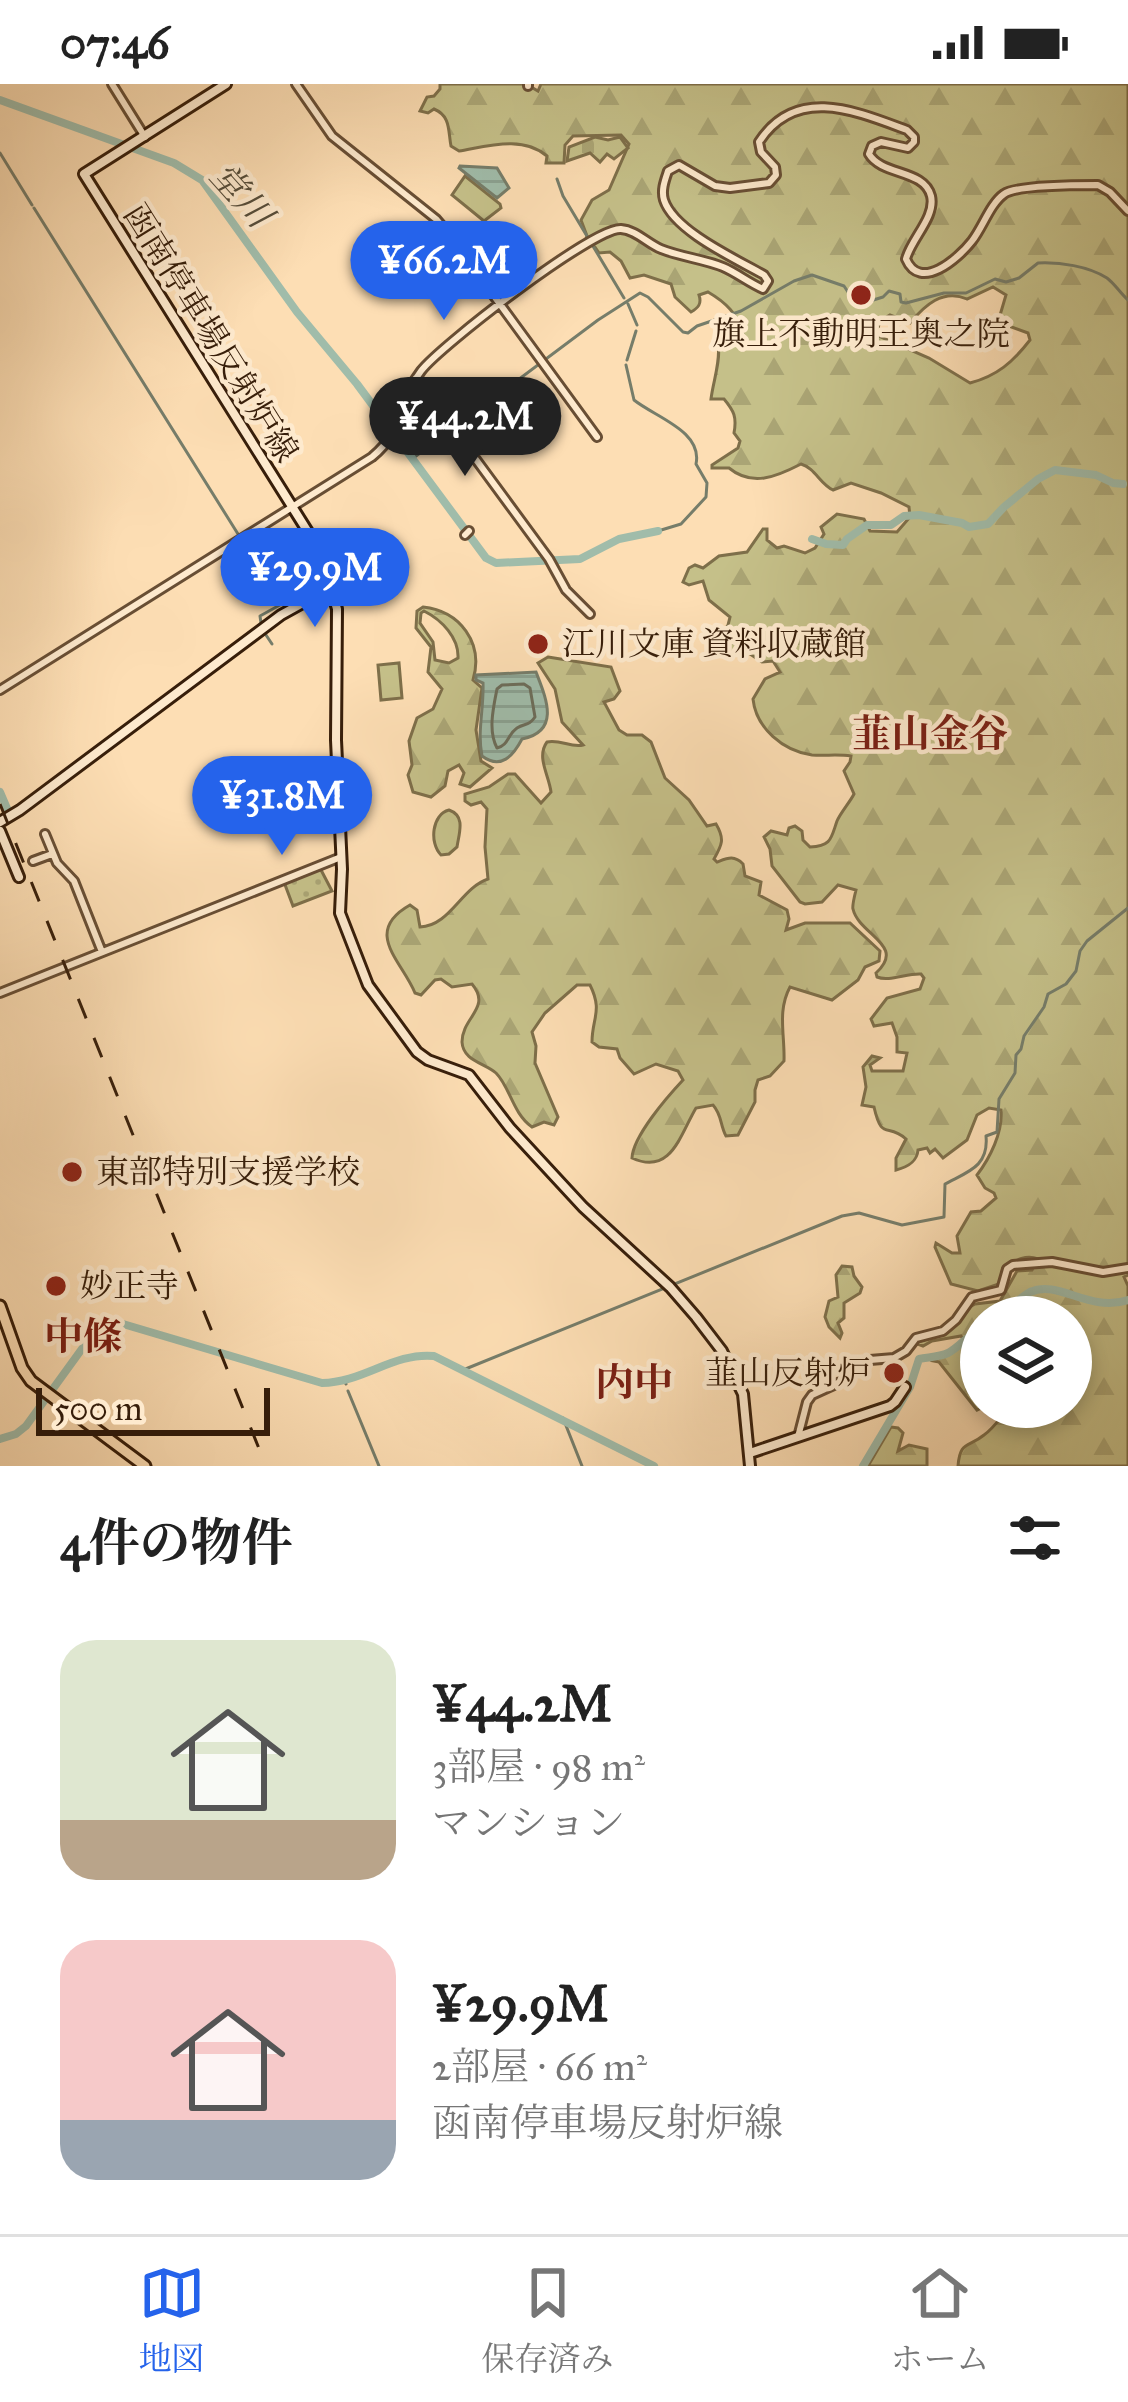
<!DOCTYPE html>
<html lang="ja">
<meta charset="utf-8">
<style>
:root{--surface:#fff;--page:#f2f2f2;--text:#222;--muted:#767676;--line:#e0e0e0;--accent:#2563eb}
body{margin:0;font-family:"IM FELL Great Primer","Noto Serif JP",serif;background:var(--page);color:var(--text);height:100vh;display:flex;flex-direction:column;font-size:45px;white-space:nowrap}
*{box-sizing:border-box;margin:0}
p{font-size:39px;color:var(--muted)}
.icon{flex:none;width:66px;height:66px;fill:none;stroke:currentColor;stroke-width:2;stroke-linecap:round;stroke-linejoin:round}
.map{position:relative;height:1382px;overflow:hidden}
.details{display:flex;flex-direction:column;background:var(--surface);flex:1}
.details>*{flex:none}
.buttons{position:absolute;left:960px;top:1212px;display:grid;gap:24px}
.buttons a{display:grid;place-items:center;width:132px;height:132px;border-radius:50%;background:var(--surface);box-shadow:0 6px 18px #0003;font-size:60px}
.scale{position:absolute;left:36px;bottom:30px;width:234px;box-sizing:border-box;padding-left:12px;border:6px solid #371e0a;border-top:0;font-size:33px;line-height:42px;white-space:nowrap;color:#371e0a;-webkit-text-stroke:9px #feeace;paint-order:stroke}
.price{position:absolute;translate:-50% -102px;padding:0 27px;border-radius:42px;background:var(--accent);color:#fff;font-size:39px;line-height:78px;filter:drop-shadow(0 3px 6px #0008)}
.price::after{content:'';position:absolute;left:50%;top:72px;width:36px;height:27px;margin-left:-18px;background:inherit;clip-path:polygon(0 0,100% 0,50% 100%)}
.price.current{background:#222;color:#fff}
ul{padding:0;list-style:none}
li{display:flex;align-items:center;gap:36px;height:300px;padding:0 60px}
li span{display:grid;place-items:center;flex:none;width:336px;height:240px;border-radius:36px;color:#555}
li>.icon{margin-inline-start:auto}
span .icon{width:144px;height:144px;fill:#fffc;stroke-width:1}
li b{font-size:51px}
h2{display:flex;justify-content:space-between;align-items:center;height:144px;padding:0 60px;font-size:51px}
.status{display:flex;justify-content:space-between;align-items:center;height:84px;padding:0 60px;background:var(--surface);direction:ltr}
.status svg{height:33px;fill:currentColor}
.tab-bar{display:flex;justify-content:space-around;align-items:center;height:168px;border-top:3px solid var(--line);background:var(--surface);font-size:33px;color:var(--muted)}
.tab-bar a{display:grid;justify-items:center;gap:6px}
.tab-bar .current{color:var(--accent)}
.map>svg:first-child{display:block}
.forest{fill:url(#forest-firs);stroke:#7e6f4a;stroke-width:3;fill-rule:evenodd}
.cemetery{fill:url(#cemetery-stones);stroke:#7e6f4a;stroke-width:3}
.park{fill:url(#park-dots);stroke:#7e6f4a;stroke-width:3}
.garden{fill:#c5c089;stroke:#7e6f4a;stroke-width:3}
.water{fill:url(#water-rules);stroke:#767d6a;stroke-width:3}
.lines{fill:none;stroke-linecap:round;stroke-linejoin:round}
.shore{stroke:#6c6d5a;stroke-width:3}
.stream{stroke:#767d6a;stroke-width:3}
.river{stroke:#a0bcaa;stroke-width:8}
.tertiary-casing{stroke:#684e34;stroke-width:12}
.secondary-casing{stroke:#371e0a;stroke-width:14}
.trunk-casing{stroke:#371e0a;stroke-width:15}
.tertiary{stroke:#feeace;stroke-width:6}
.secondary{stroke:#feeace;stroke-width:8}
.trunk{stroke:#fddeb4;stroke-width:9}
.rail{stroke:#371e0a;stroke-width:3;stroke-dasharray:21 21;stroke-linecap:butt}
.poi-dot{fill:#8f2418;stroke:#feeace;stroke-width:4.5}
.labels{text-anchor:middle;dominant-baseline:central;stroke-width:9;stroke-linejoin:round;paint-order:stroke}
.street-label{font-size:33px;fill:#371e0a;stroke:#feeace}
.poi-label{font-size:33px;fill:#371e0a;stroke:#feeace;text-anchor:start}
.water-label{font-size:36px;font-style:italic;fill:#564d3a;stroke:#feeace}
.quarter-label{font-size:39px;font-weight:bold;fill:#7a1f14;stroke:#feeace}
</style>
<div class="status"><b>07:46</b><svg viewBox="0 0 49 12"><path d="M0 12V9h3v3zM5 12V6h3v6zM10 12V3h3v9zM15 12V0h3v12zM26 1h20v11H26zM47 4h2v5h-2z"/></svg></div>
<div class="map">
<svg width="1128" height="1382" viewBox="0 0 1128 1382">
<defs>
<pattern id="forest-firs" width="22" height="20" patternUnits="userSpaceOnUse" patternTransform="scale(3)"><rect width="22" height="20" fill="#c5c089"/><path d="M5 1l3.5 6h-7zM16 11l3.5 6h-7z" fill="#aaa575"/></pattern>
<pattern id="cemetery-stones" width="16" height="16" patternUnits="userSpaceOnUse" patternTransform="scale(3)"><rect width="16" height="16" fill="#c5c089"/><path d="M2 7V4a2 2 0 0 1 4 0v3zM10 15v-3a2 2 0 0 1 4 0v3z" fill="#aaa575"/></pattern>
<pattern id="park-dots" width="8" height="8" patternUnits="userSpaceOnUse" patternTransform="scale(3)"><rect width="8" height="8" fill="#c5c089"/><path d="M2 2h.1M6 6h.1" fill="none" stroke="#aaa575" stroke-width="1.8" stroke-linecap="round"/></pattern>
<pattern id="water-rules" width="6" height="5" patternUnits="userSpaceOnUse" patternTransform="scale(3)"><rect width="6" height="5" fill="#a0bcaa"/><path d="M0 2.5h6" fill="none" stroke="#8aa191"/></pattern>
</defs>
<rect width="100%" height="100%" fill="#fddeb4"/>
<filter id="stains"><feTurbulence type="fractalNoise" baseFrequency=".00167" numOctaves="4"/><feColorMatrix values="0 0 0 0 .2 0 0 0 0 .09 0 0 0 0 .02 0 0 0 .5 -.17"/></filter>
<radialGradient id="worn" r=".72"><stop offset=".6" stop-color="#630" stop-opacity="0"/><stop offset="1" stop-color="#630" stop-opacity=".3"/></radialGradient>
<path class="forest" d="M440,0H526L538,7L541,0H1128V1191L1124,1193L1128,1202V1382H958C960,1357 968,1364 984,1351C993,1345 1000,1334 1007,1326L1005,1323H1071V1233H981L983,1323L977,1326L939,1278L934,1277L958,1264L964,1256L961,1252L932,1257L923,1262L915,1259L948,1248L968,1224L975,1220L1000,1217L1017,1187L1032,1186L1038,1175C1025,1170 1015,1177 1003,1184L999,1200L978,1207L951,1200L935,1163L936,1159L952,1169H960L957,1152L971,1128L981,1127L996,1114L994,1109L985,1104L977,1091C990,1074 1003,1048 1001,1026L989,1024L977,1031L967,1056L943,1074L935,1065L930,1069L927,1064L918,1066C917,1078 908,1083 896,1086V1074L906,1055C887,1038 882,1058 874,1023L862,1021L866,1003L863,983L872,972L880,974L870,981L872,987H903L907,969L897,968V953L892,939L874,942L871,935L887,914L920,905L924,894L921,890C907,889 889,898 877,893L876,889C907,861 859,851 853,825C852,822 855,810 856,806L838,801L822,818L805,820L800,818L772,782L770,765L764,753L771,747L787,751L789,744L795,742L802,747L803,756L810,763C832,762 831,754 837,737C841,728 850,718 854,710L844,687L850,678L851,672C838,670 825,672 812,671C783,667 756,644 753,615L765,595L780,588L773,577L762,578L744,566L714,571L711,565L728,541L730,533L709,516L703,497L689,501L683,498L689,484L695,481L703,484L719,472L747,468L763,445H767V456L777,464L784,462L805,469L815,464L824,450L821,443L837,430L864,435L870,447L897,448L910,433L909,423L881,409L851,399L833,406C820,400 815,384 801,380C776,393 752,403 729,384H712V381L738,364L740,357L734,349C737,333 734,327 724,315H711C713,298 721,276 718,261C724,257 731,255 735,250C746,233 720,215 708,208L699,211C702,220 698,224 691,228L675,213L671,200L644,191L630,194L621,177L610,168L599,169L595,163L585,157L587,152L581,136L592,116L609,106L629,60L621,51L573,52L565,61L564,79H546L547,72C523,51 488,62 459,67L451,62C448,47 451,32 434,25L428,29L420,27L427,13L434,12L440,5ZM993,203L1006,211L998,238L1028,249L1030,256C1013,278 997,292 970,299L929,274L876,251L880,237L890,231L910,239C924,222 943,204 967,215Z
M423,523C460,527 484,559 473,596L482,604L476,646L481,677L492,684L470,703L460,700L464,689L459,681L448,687L445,702L431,713L413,708L408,691L412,681L409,657L417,634L433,625L442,605L428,588L431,563L416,544L417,527ZM424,527C442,536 459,554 458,574L449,579L435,576L433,558L420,539L421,529Z
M548,573L611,583L620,607L614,615L604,618L619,646L627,651H642L651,658L665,694L689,716L707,742L716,740C725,755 722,761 714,775L717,778C728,774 734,771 743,780L745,792L761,798L759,811L787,826L789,835L786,846L805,839H850L880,867L879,877L865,883L858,896L832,916L790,903C777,927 785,951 784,977L770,992L758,996L755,1006V1018L738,1051L726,1052C720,1041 722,1031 713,1021L696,1024C680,1051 671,1092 632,1074C633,1052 668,1012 683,996L678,987L656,980L634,990L620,974L617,965L599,963L592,958C592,934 603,927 590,901H577L545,929L532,948L536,962L535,979L558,1033L554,1041L544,1038L532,1043C513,1030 510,1003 496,989C485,979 463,977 462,958C462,933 492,924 472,900L452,903L441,895L435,896L421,911L415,909C402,877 362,848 410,821L417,826L420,843C450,842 461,804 488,795L485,763L487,725L481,718L471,721L465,717V710L489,703L508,690H515L541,719L551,708C549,691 536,673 547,658C560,655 571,664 583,661L562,638L555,605L538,579Z
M842,1182L852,1183L854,1192L862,1203L860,1209L844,1219V1234L838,1239L842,1249L840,1254L829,1243L825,1233L829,1217L838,1213L836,1191Z
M891,1343L898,1344L903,1349L898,1367L909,1361L927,1365V1382H868Z"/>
<path class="cemetery" d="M595,53L608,56L620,53L628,64L614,75L607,70L600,78L590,69L567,77L569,63Z"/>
<path class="park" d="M320,784L332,807L293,822L284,798Z"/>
<path class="garden" d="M465,92L500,120L501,124L484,137L452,111Z
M399,579L402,614L381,616L378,581Z
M449,726C466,732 459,749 457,763L449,770L441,771C429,759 432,730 449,726Z"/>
<path class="water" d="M460,82L497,84L509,104L497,114L459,84Z
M536,588C546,614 561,647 522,655C513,672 501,686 482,672C477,647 484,625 483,599L476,596V591Z"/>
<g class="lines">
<path class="shore" d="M524,600L530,604L535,633C529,642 525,639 517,644C507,651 509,661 497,664C488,647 493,625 497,605L502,601Z"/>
<path class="stream" d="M0,69L32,121
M557,95L563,112L624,214
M34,124L238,450
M628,220L637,241
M627,276L636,247
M626,281L634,316C655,333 703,347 696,380L707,399L706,413L681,440L658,447
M412,375L598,236L640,209L648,213L683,248L688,249L697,242L741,227L794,197L812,191L844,202L850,211L867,218L883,213L889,207L900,210L901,218L906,219L944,209H966L995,195L1006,198L1019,194L1038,179C1060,178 1088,182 1107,194C1115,200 1120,209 1128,216
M243,458L281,518
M261,539L260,532L325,496
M264,548L272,560
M463,1286L842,1132L859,1129L902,1141L944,1133L945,1100C967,1088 989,1083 986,1052L997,1048L999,1015L1015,989L1016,971L1021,965L1024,952L1044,923L1048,910L1066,900L1076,887L1080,867L1087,857L1128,824
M344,1296L346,1300
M348,1307L379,1382
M563,1334L582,1382"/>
<path class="river" d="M0,16L174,79L202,96L297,228L357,300L486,474L496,479L580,475L619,455L658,447
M812,455L826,460L843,461L847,455L867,441H891L904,432L919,431L962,439L969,443L988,440L1004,423L1038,395L1055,386L1096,391L1113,399L1123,400
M0,708L9,729
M997,1233C1010,1227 1018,1214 1030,1208C1059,1195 1089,1229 1128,1216
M0,1355L16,1350L26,1342L92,1251L105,1243L123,1240L322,1299C362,1299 394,1268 434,1272L654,1382
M863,1382L910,1303L919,1275C929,1273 939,1273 948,1269C961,1262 966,1252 981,1245"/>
<g class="tertiary-casing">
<path id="tertiary" d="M112,0L145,53
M296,0L332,52L436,135L448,149L597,353
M528,2V0
M416,294L549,475L566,506L590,530
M465,451L469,447
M0,606L372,373C406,345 397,318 421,287C440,262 594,143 621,145C636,146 648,160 661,165C681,173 703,175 723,183C737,189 749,199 763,205L768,197L764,191C736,175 674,147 664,116C661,106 665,96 668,87L679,81L715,102L730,104L769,99L776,91L775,83L761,68L759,58C796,1 856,27 907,46L914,53V58L908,64L881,58L872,62L869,70C882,92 924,85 931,112C936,133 911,155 906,175C920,208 958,175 972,157C983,143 990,120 1004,110C1016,101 1081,101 1098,101L1110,108L1128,127
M45,750L57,779L74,797L102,868
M33,777L52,770
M0,909L341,773
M798,1353L807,1318L812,1311L849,1294L870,1276L894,1274L906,1267L916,1254L943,1247L956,1236L972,1213L1001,1206L1007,1185L1013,1181L1052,1178L1103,1188L1128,1184"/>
</g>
<g class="secondary-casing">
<path id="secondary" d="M226,0L84,90L308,448L324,479L337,525L336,656L342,785L340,829L368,901L417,968L428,976L469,991L510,1044L583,1123L670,1203L696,1233L722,1267L743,1310L750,1382
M0,738L20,726L281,531L355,490
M0,747L19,793
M750,1369L890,1322L895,1318L905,1303"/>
</g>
<g class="trunk-casing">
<path id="trunk" d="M0,1222L22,1284L31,1297L145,1382"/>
</g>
<use href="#tertiary" class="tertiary"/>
<use href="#secondary" class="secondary"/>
<use href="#trunk" class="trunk"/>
<path class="rail" d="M0,720L266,1382"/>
</g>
<g class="poi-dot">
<circle cx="861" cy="211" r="12"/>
<circle cx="538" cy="560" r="12"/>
<circle cx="72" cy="1088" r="12"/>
<circle cx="56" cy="1202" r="12"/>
<circle cx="894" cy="1289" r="12"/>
</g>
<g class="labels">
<g class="street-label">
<text transform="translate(211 249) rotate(58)">函南停車場反射炉線</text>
</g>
<g class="poi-label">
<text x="861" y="250" text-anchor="middle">旗上不動明王奥之院</text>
<text x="562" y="560">江川文庫 資料収蔵館</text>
<text x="96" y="1088">東部特別支援学校</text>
<text x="80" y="1202">妙正寺</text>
<text x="870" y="1289" text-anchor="end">韮山反射炉</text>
</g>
<g class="water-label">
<text transform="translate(241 111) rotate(48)">堂川</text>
</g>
<g class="quarter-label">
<text x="930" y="650">韮山金谷</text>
<text x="83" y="1253">中條</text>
<text x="634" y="1299">内中</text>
</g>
</g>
<rect width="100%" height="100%" filter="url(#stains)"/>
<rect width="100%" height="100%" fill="url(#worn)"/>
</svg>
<div class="buttons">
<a><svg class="icon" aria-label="layers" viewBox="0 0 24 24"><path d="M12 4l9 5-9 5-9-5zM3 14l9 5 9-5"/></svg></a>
</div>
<div class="scale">500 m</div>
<b class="price" style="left:444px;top:239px">¥66.2M</b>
<b class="price current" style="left:465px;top:395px">¥44.2M</b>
<b class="price" style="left:315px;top:546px">¥29.9M</b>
<b class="price" style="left:282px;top:774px">¥31.8M</b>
</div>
<section class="details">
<h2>4件の物件<svg class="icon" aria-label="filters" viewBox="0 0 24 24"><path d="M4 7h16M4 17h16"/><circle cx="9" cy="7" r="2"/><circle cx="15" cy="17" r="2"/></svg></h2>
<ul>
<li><span style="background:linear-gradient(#dfe7d0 75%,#b9a48a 0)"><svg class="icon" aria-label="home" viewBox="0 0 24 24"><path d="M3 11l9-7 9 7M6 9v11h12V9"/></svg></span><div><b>¥44.2M</b><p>3部屋 · 98 m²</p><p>マンション</p></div></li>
<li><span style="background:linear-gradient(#f6c9c9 75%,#9aa5b1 0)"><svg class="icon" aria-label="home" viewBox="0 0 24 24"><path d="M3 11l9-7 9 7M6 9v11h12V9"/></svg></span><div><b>¥29.9M</b><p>2部屋 · 66 m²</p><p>函南停車場反射炉線</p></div></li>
</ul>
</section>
<nav class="tab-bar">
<a class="current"><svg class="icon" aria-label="map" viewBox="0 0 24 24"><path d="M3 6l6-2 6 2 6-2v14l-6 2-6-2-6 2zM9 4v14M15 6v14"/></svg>地図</a>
<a><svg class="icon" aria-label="saved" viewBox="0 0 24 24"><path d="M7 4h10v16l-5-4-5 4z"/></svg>保存済み</a>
<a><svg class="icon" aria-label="home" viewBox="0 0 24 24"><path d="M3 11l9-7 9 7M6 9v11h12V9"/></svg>ホーム</a>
</nav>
